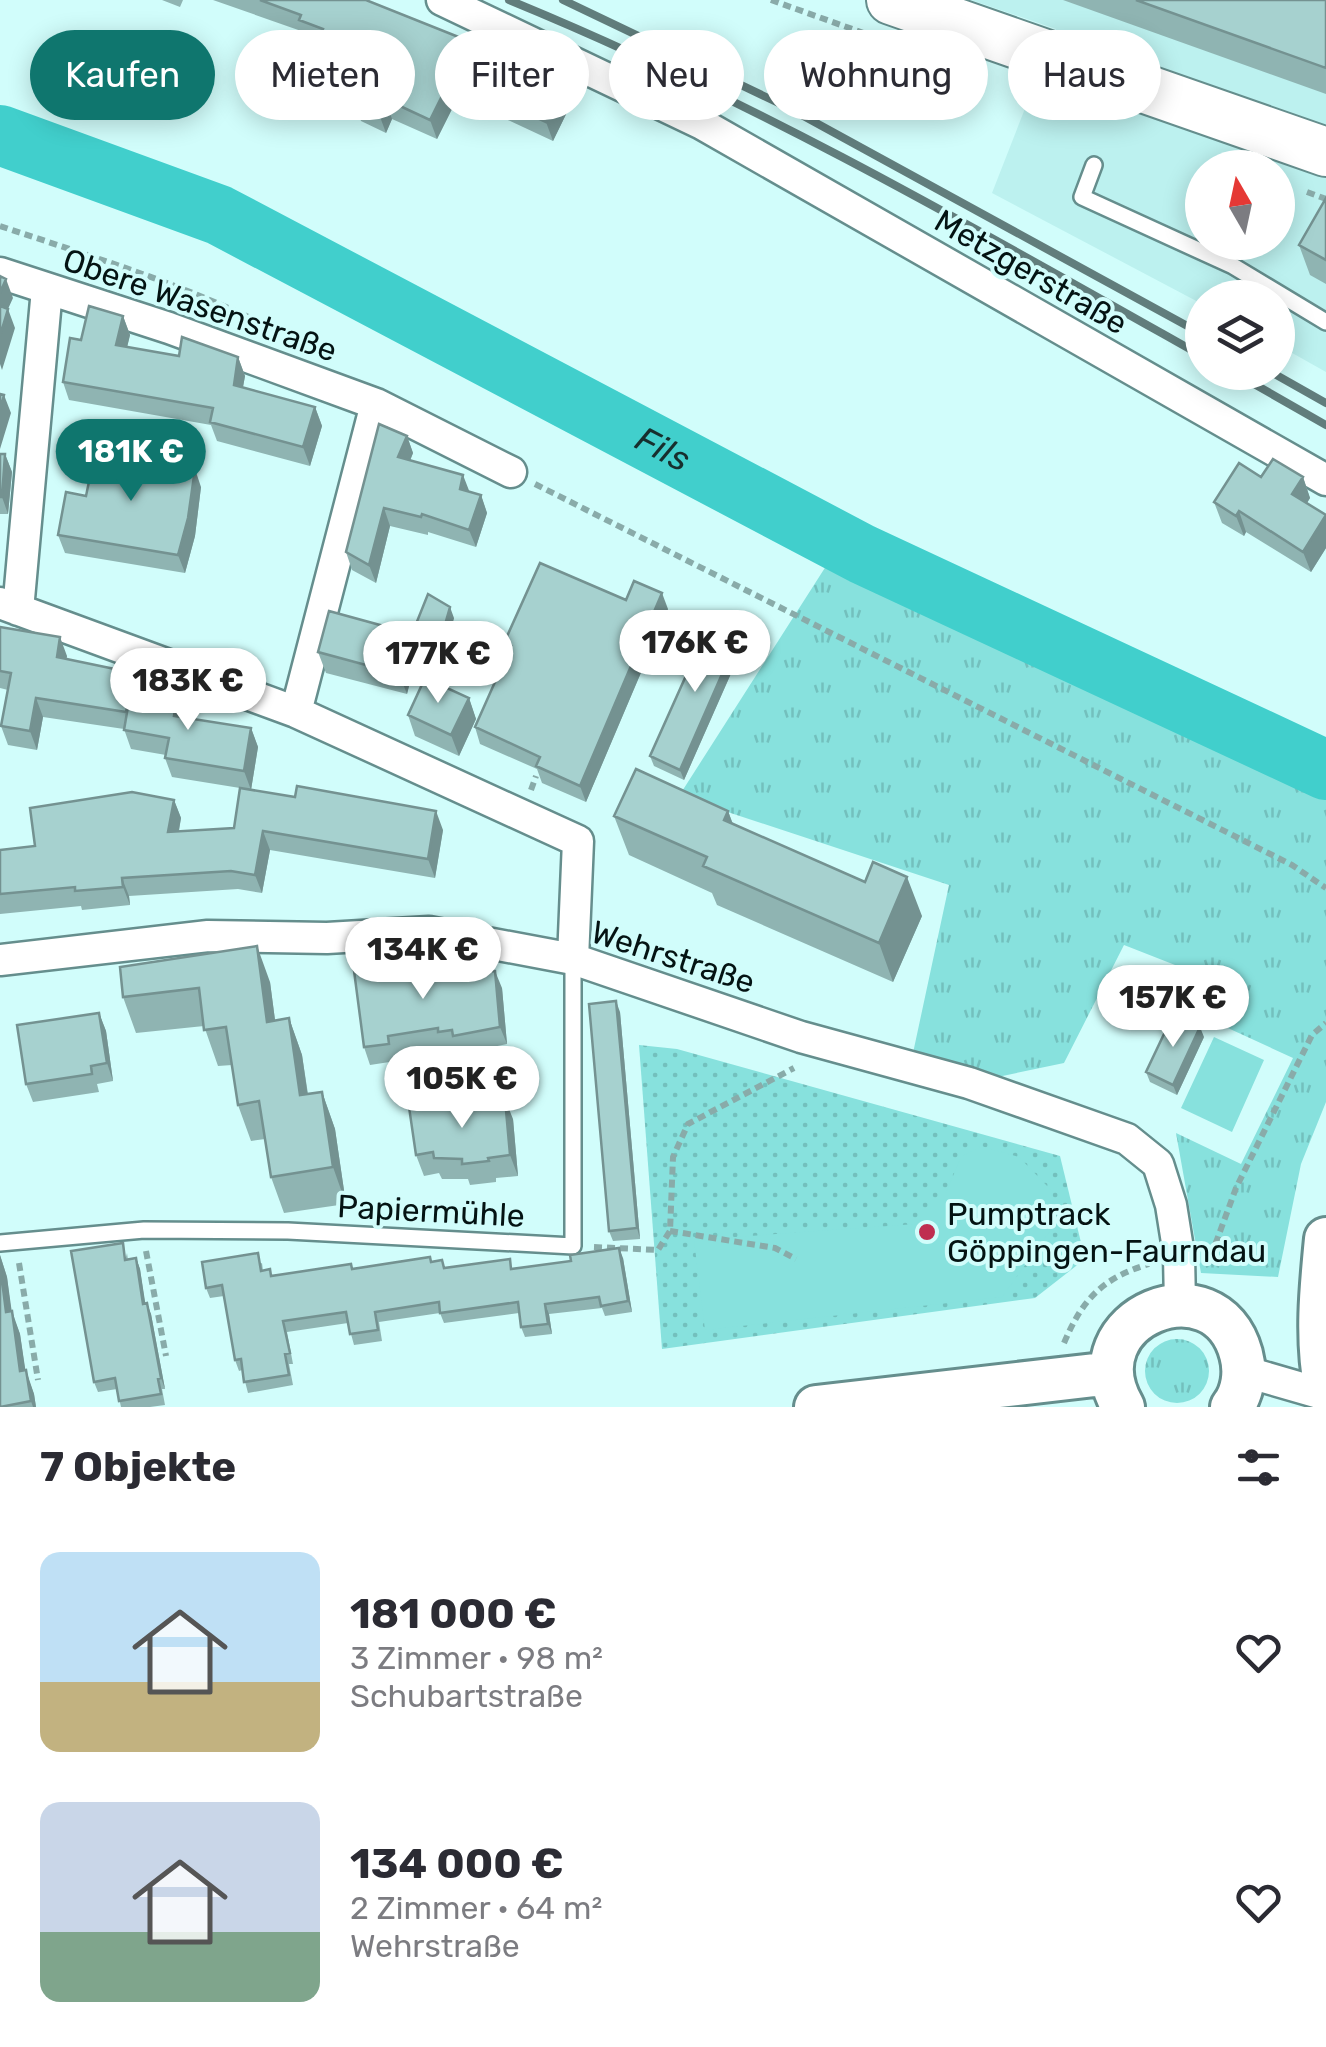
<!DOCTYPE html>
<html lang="de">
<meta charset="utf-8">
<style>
:root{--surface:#fff;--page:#f2f2f3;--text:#2b2b33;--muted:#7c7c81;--accent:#0f766e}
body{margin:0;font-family:Rubik,sans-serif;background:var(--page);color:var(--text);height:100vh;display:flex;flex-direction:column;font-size:38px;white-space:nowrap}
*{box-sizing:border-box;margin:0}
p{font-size:32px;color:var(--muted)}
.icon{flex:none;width:55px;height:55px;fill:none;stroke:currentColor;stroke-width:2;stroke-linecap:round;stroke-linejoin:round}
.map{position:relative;height:1407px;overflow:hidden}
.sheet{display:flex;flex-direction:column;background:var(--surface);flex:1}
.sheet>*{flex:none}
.guide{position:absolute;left:30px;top:30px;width:1268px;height:90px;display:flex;gap:20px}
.needle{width:65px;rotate:351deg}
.fabs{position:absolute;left:1185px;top:150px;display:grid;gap:20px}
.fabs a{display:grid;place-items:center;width:110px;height:110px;border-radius:50%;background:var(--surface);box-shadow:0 5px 25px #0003;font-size:50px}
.price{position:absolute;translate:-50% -85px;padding:0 22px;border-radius:35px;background:#fff;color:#222;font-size:32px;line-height:65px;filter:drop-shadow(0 2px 5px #0008)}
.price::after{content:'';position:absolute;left:50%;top:60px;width:30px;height:22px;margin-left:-15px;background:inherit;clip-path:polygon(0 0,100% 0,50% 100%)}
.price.selected{background:var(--accent);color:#fff}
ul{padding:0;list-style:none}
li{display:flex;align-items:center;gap:30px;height:250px;padding:0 40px}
li span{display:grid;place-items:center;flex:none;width:280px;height:200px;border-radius:20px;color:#555}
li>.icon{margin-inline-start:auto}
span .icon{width:120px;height:120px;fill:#fffc;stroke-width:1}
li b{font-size:42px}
h2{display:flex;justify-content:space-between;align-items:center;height:120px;padding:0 40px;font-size:42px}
.chip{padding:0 35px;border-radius:45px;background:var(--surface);box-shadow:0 5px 25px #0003;font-size:35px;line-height:90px}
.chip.selected{background:var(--accent);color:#fff}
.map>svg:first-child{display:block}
.built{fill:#bcf1ef;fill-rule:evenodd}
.grass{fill:url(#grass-tufts)}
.park{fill:url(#park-dots)}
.pitch{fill:#87e1dd}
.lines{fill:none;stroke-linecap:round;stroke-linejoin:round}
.river{stroke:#41cfcc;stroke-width:60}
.lane-casing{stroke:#658e8d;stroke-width:20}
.street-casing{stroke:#658e8d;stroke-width:35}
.secondary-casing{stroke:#658e8d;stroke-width:48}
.primary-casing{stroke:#658e8d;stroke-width:52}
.path{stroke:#89aba9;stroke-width:6;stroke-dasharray:8 5;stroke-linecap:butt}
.lane{stroke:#fff;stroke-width:15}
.street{stroke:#fff;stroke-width:30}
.secondary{stroke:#fff;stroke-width:42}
.primary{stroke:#fff;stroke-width:48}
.rail{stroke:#617d7c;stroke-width:8}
.wall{fill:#8fb4b2}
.shaded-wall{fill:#749291}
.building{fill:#a6d1cf;stroke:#749291;stroke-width:2.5}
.poi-dot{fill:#bf2e50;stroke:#d1fdfb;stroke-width:4}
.labels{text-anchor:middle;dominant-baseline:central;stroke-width:8;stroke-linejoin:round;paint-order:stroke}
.street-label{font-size:32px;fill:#041313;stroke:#d1fdfb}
.poi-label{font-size:32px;fill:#041313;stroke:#d1fdfb;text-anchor:start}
.water-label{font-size:35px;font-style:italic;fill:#172f2e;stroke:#d1fdfb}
</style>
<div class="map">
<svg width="1326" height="1407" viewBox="0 0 1326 1407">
<defs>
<pattern id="grass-tufts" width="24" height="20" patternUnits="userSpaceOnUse" patternTransform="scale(2.5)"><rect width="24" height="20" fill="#87e1dd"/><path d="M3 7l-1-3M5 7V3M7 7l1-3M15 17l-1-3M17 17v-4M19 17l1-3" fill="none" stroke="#73c0bd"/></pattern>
<pattern id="park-dots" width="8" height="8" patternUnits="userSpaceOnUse" patternTransform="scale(2.5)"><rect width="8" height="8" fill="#87e1dd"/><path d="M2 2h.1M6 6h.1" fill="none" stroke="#73c0bd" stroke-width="1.8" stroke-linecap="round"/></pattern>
</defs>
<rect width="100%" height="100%" fill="#d1fdfb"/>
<path class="built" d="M971,0H1326V372L1278,345V298H1202V304L992,193L1056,29ZM1202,168H1278V242H1202Z"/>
<path class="grass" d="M828,563L1326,793V1102L1301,1164L1278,1277L1201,1273L1176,1133L1241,1164L1293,1058L1206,1018L1221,983L1124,945L1064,1063L969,1083L910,1067L949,885L679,796Z
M1145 1371a32 32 0 1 1 64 0a32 32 0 1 1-64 0Z"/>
<path class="park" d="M639,1045L677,1049L1060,1156L1085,1259L1035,1298L662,1349Z"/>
<path class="pitch" d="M1214,1037L1264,1060L1232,1132L1181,1108Z
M981,1146L1019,1157L1051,1190L1055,1224L1002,1297L705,1330L694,1240L916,1224L945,1195L961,1157Z"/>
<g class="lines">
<path class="river" id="s1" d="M0,135L219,215L862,554L1326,770"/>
<g class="lane-casing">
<path id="lane" d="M1094,165L1082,197L1233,266L1326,322
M0,1243L144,1230L288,1231L573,1246V959"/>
</g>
<g class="street-casing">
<path id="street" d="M442,0L702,124L1326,480
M0,273L169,328L376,404L511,472
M0,603L296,712L578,841L573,959
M18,610L47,289
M296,712L376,404
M0,960L208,936L327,938L429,932L573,959L801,1037L969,1083L1127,1139L1158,1164L1171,1205L1179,1255L1180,1305
M1243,1371L1326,1395"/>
</g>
<g class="secondary-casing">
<path id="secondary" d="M1326,1239C1321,1289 1316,1341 1326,1390
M816,1407L1112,1373
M1123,1407C1071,1317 1216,1260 1241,1354C1246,1372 1243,1393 1232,1407"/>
</g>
<g class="primary-casing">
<path id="primary" d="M891,0L1326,152"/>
</g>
<path class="path" d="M771,0L869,35
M1307,192L1326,199
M0,226C93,257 189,286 277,331
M535,484L1292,865L1326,888
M531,790L536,776
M670,1231L775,1248L796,1259
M594,1247L658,1250L670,1231L673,1157L688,1124L794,1068
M146,1251L166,1356
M1211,1256L1236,1188L1312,1035L1326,1023
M19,1263L38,1380
M1064,1343C1083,1298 1103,1278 1149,1264"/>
<use href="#lane" class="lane"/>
<use href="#street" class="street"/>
<use href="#secondary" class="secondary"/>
<use href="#primary" class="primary"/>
<path class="rail" d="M509,0C749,98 977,229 1202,356
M563,0L787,107L1202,334
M1233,372L1326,425
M1271,372L1326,403"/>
</g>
<path class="wall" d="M162,0H183L180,7Z
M213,0H366L571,104L553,141L493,113L490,118L474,110L470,118L452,109L437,139L392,119L386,133L361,121L354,102L366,76L325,59L320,44L306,39L304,32Z
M1063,0H1326V94Z
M1326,198V284L1310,275L1299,245Z
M123,316L130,335L127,347L179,356L238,357L245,376L243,387L315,407L322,426L310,466L217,441L211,425L69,400L63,382L81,340Z
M407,436L413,453L410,461L469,492L481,495L487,513L476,547L428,532V535L390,526L376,583L352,570L346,552Z
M0,454H5L12,472L8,514H0Z
M1261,477H1303L1310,498L1307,503L1326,515V548L1311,572L1246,532L1244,536L1222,523L1214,502Z
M201,487L195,536L185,573L65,553L58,535L86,496Z
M626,600L668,609L586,802L542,783L537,769L480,744L475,727L508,653L504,643Z
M454,618L446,646L420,635L416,624Z
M0,627L67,656L66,659L141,691L177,697L184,717L251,728L258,747L251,790L443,830L435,878L270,850L262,893L238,889L129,896L130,905L82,910L81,906L0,914V850L35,846L174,800L181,818L179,831L234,828L240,788L172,777L165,758L166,755L131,749L124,729L43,717L37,750L8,745L1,726L8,690L0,688Z
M409,633L417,654L407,694L326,673L318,652Z
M740,633L744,644L684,780L654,766L650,756Z
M469,698L476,719L459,756L415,736L408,715Z
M728,811L733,824L922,916L893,982L717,905L712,893L629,855L614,816Z
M379,959L384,972H411L424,976L502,988L507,1044L459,1054L457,1048L445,1050L443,1046L395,1054L396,1061L370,1065L364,1047Z
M120,967L270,982L275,1020L289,1018L302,1055L308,1094L322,1092L335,1129L346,1204L284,1213L271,1177L265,1139L251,1141L238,1105L232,1065L218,1066L204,1026L136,1033L123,997Z
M620,1012L640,1239L613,1241L609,1231Z
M99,1013L106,1031L113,1081L97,1084L99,1092L33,1102L26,1084Z
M1204,1037L1177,1095L1150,1082L1146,1072Z
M513,1119L518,1176L496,1178V1182L470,1185L468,1179H442L439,1173L424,1176L416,1155Z
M127,1253L128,1260L136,1258L140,1269L145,1304L151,1314L165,1389H162L165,1405L150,1407H121L117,1389L98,1392L94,1382Z
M0,1255L7,1277L11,1311L20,1334L25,1370L34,1394L36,1407H0Z
M623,1258L632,1312L605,1316L602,1308L549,1314L552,1334L525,1337L521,1327L519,1313L444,1323L440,1313L379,1322L382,1341L354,1345L348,1323L287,1332L293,1364H289L293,1385L248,1393L242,1370L239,1371L235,1360L224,1296L210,1298L206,1288L262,1263L263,1271L273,1275L432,1262L445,1267L514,1269Z"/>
<path class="shaded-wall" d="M564,85L571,104L553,141L546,122Z
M445,90L452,109L437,139L430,120Z
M467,91L474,110L470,118L463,98Z
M486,94L493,113L490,118L484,99Z
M385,99L392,119L386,133L379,114Z
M6,279L13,298L8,309L15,328L2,370L0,364V293Z
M123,316L130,335L123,364L116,345Z
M238,357L245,376L240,403L234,385Z
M4,395L11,413L0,449V410Z
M315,407L322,426L310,466L303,447Z
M407,436L413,453L404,475L398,457Z
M5,454L12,472L8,514L2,497Z
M195,469L201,487L195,536L185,573L178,555Z
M463,475L470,493L460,489Z
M1303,477L1310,498L1300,514L1292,494Z
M481,495L487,513L476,547L469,530Z
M384,508L390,526L376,583L369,565Z
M1239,511L1246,532L1244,536L1236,516Z
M1326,516V548L1311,572L1303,552Z
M662,593L668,609L586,802L580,786Z
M450,607L454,618L446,646L442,635Z
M409,633L417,654L407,694L399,674Z
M740,633L744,644L684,780L680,770Z
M60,637L67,656L63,676L57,657Z
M134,673L141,692L126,712Z
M177,697L184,716L181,735L174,716Z
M36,698L43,717L37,750L30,731Z
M469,698L476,719L459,756L451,735Z
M251,728L258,747L251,790L244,771Z
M174,800L181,818L175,851L168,832Z
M436,811L443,830L435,878L428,859Z
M728,811L742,850L724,820Z
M263,831L270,850L262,893L255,875Z
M907,877L922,916L893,982L879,943Z
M122,878L129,896L130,905L123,887Z
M257,946L270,982L280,1058L267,1022Z
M495,971L502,988L507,1044L500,1027Z
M616,1001L620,1012L640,1239L637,1228Z
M99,1013L106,1031L113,1081L107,1063Z
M289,1018L302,1055L313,1132L300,1095Z
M1200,1027L1204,1037L1177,1095L1173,1085Z
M322,1092L335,1129L346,1204L333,1167Z
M505,1099L513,1119L518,1176L510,1155Z
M619,1248L623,1258L632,1312L628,1301Z
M0,1255L7,1277L15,1335L6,1312L0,1271Z
M136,1258L140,1269L147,1314L143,1304Z
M147,1303L151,1314L165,1389L161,1378Z
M545,1304L549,1314L552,1334L548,1324Z
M12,1311L20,1334L29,1394L20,1371Z
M26,1370L34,1394L36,1407H33L31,1401Z"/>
<path class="building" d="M260,0H366L466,40L564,85L546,122L486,94L484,99L467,91L463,98L445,90L430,120L385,99L379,114L354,102L373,63L318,40L323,29L299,20L301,15Z
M1136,0H1326V68Z
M1326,198V260L1299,245Z
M0,276L6,279L0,293Z
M0,306L8,309L0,336Z
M89,306L123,316L116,345L179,356L182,337L238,357L234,385L315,407L303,447L210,422L213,408L63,382L70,338L81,340Z
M0,394L4,395L0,410Z
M379,424L407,436L398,457L463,475L460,489L481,495L469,530L422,514L421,517L384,508L369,565L346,552Z
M96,448L195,469L188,518L178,555L58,535L66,492L86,496Z
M0,454H5L2,497H0Z
M1273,459L1303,477L1292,494L1326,515L1303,552L1239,511L1236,516L1214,502L1239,463L1261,477Z
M540,563L626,600L634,581L662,593L580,786L536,766L540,757L475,727L511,646L504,643Z
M428,594L450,607L442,635L416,624Z
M329,611L409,633L399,674L318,652Z
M711,620L740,633L680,770L650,756Z
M0,627L60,637L57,657L134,673L126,712L36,698L30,731L1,726L11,673L0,671Z
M425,678L469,698L451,735L408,715Z
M131,689L177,697L174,716L251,728L244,771L165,758L169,738L124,730Z
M636,769L728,811L724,820L865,882L873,862L907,877L879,943L703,866L707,857L614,816Z
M297,786L436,811L428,859L263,831L255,875L231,871L122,878L123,887L75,891V887L0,894V850L35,846L30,808L132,792L174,800L168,832L234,828L240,788L295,797Z
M257,946L267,1022L289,1018L300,1095L322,1092L333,1167L271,1177L259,1101L238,1105L226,1027L204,1030L199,988L123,997L120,967Z
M379,959L380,973L410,969V972L422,970V976L495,971L500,1027L453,1036L452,1030L438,1032V1028L388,1036L389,1044L364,1047L353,963Z
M616,1001L637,1228L609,1231L589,1004Z
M99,1013L107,1063L91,1066L92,1074L26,1084L17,1025Z
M1173,1015L1200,1027L1173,1085L1146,1072Z
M505,1099L510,1155L488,1158L489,1161L462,1164V1159L434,1158L433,1152L416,1155L409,1107Z
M123,1243L125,1260L136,1258L143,1304L147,1303L161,1378L158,1379L161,1394L119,1401L115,1378L94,1382L71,1251Z
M619,1248L628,1301L601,1306L599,1297L545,1304L548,1324L521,1327L518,1302L440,1313L439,1302L375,1312L378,1330L350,1334L346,1312L283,1321L290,1353L285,1354L289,1375L244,1382L241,1359L235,1360L222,1285L206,1288L202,1262L258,1253L261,1271L270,1269L271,1276L351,1264L352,1269L430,1257L431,1262L442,1260L444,1268L510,1259L511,1269L571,1261L570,1255Z
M0,1265L6,1312L12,1311L20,1371L26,1370L31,1401L0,1407Z"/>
<circle class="poi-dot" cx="927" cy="1232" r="10"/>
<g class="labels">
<g class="street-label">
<text transform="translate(1031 272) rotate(30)">Metzgerstraße</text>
<text transform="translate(200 305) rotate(19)">Obere Wasenstraße</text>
<text transform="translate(673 957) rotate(18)">Wehrstraße</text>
<text transform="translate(431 1211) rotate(3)">Papiermühle</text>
</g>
<g class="poi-label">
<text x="947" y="1214">Pumptrack<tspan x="947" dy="37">Göppingen-Faurndau</tspan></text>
</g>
<g class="water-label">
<text stroke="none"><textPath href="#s1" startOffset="735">Fils</textPath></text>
</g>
</g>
</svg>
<div class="fabs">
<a><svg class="needle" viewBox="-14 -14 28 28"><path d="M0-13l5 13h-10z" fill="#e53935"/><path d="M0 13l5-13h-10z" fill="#7c7c81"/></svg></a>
<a><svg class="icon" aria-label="layers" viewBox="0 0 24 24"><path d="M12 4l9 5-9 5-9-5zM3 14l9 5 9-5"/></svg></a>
</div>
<b class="price selected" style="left:131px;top:504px">181K €</b>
<b class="price" style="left:695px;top:695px">176K €</b>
<b class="price" style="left:438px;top:706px">177K €</b>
<b class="price" style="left:188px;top:733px">183K €</b>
<b class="price" style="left:423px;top:1002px">134K €</b>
<b class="price" style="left:1173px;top:1050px">157K €</b>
<b class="price" style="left:462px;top:1131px">105K €</b>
<div class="guide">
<a class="chip selected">Kaufen</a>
<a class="chip">Mieten</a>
<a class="chip">Filter</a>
<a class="chip">Neu</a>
<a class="chip">Wohnung</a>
<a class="chip">Haus</a>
</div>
</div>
<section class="sheet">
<h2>7 Objekte<svg class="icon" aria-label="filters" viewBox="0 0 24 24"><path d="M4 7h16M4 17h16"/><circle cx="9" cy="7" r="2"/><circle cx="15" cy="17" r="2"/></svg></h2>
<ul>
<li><span style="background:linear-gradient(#bfe0f5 65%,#c2b280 0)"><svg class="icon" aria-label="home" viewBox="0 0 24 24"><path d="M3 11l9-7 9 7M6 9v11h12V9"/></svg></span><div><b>181 000 €</b><p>3 Zimmer · 98 m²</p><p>Schubartstraße</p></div><svg class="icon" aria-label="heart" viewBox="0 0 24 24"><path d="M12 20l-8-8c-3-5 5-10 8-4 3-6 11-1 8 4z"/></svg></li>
<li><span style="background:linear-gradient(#c9d6e8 65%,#7fa58c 0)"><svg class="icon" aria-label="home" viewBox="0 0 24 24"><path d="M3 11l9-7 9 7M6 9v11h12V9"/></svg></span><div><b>134 000 €</b><p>2 Zimmer · 64 m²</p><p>Wehrstraße</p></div><svg class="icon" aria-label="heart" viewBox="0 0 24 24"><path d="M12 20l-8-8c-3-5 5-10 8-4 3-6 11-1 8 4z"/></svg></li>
</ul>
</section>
